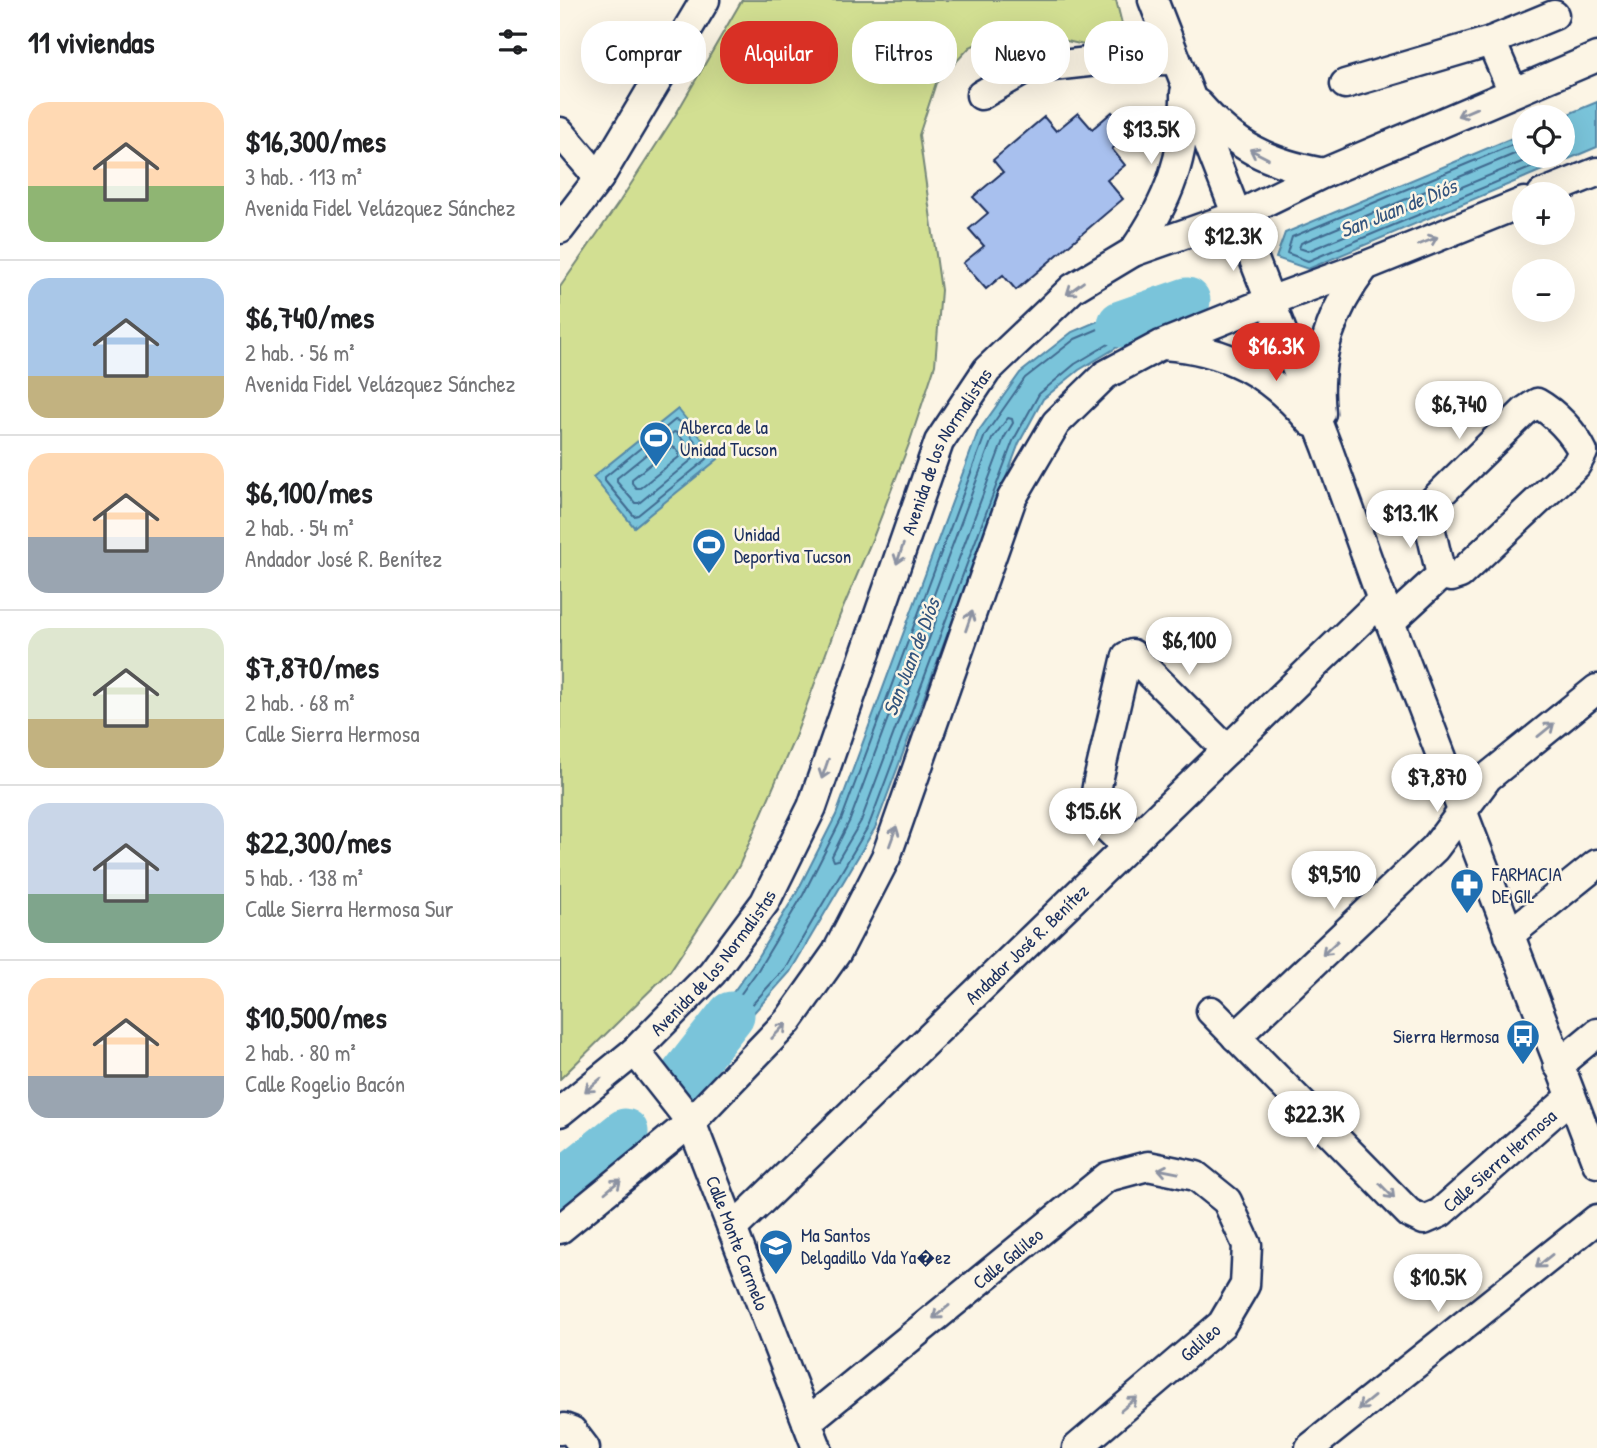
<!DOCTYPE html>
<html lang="es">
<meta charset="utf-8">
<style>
:root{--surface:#fff;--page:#f6f6f6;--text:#202124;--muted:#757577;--line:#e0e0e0;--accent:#d93025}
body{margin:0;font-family:"Patrick Hand",sans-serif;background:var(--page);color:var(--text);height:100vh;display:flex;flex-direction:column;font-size:26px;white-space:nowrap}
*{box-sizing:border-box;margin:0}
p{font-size:23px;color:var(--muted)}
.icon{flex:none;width:38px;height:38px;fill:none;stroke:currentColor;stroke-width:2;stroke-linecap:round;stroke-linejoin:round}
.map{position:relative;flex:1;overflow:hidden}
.drawer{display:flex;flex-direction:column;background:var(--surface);width:560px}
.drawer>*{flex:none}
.top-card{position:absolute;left:21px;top:21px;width:665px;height:63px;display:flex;gap:14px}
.tools{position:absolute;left:952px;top:105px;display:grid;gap:14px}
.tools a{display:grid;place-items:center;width:63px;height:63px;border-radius:50%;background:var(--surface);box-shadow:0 7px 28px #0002;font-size:35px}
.price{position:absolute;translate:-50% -60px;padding:0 16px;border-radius:24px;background:#fff;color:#222;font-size:23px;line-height:46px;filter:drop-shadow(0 2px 4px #0008)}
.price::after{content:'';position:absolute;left:50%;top:42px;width:21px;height:16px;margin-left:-10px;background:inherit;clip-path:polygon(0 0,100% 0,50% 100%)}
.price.current{background:var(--accent);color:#fff}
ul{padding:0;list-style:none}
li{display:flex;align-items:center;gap:21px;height:175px;padding:0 28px}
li+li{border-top:2px solid var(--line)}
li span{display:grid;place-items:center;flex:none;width:196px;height:140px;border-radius:21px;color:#555}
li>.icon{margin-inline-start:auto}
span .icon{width:84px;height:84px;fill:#fffc;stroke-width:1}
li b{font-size:30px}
h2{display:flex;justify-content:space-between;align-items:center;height:84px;padding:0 28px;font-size:30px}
.chip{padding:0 24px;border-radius:28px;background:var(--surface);box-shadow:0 7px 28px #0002;font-size:24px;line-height:63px}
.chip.current{background:var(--accent);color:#fff}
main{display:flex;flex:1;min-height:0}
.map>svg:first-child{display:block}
.green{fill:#d2df92;stroke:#768778;stroke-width:2}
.water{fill:#7ac4da;stroke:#5488a8;stroke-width:2}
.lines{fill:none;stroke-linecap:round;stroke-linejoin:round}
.shore{stroke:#416b90;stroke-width:2}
.river{stroke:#7ac4da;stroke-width:47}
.building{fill:#a8c0ee;stroke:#1b2f5e;stroke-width:2}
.minor-casing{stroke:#1b2f5e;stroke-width:33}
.minor{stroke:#fcf5e5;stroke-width:28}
.oneway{stroke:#8c92a2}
.labels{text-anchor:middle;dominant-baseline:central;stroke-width:5;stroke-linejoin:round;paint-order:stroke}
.poi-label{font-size:19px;fill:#1b2f5e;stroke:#fcf5e5;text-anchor:start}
.street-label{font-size:19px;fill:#1b2f5e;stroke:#fcf5e5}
.water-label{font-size:21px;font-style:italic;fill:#33547d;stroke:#fcf5e5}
</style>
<main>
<section class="drawer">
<h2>11 viviendas<svg class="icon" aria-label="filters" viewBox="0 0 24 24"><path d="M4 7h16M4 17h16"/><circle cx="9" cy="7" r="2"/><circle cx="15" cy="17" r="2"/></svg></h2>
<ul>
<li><span style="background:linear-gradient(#ffd9b3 60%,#8fb573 0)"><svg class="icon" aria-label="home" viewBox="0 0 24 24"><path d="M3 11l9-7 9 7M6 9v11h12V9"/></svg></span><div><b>$16,300/mes</b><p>3 hab. · 113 m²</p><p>Avenida Fidel Velázquez Sánchez</p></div></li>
<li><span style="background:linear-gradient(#a9c7e8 70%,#c2b280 0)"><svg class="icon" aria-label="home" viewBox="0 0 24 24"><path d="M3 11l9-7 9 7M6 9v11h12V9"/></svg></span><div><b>$6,740/mes</b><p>2 hab. · 56 m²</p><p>Avenida Fidel Velázquez Sánchez</p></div></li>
<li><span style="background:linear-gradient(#ffd9b3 60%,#9aa5b1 0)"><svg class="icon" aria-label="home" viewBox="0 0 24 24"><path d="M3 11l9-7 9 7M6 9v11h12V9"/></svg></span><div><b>$6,100/mes</b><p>2 hab. · 54 m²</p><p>Andador José R. Benítez</p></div></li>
<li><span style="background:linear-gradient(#dfe7d0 65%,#c2b280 0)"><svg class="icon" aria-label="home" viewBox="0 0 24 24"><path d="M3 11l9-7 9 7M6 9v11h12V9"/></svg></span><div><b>$7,870/mes</b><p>2 hab. · 68 m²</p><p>Calle Sierra Hermosa</p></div></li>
<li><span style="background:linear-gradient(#c9d6e8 65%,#7fa58c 0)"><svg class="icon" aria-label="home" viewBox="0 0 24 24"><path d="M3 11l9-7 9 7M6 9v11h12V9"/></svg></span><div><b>$22,300/mes</b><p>5 hab. · 138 m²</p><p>Calle Sierra Hermosa Sur</p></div></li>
<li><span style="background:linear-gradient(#ffd9b3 70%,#9aa5b1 0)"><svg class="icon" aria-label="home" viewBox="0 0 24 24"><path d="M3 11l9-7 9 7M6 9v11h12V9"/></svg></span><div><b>$10,500/mes</b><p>2 hab. · 80 m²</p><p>Calle Rogelio Bacón</p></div></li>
</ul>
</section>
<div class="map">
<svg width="1037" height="1448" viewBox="0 0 1037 1448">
<rect width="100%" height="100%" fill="#fcf5e5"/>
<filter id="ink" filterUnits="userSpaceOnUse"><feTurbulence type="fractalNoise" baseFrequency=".0143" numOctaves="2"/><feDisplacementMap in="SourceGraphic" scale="14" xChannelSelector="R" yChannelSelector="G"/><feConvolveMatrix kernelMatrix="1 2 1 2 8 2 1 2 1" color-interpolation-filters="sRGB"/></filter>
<g filter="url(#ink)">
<path class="green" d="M182,0H556L562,24L560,39L553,46L541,49L485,36L441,32L410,47L376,83L359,135L381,290L375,365L349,444L314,535L280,615L235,737L179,866L110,971L0,1079V287L60,201L116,114Z"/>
<path class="water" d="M1037,102V147L748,269L716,258L725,233L964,133V156H1003V117H1001Z
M594,297L621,303L604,326L561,345L519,370L483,399L459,443L315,828L230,972L148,1064L132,1065L131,1051L192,966L237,892L276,815L418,432L460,373L512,332Z
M118,409L158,459L74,527L33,477Z
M60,1136L45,1163L0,1201V1170L31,1147Z"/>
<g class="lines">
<path class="shore" d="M964,140L732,237L727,253L748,261L999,156
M964,150L741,243L739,248L748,251L976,156
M594,305L604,306L606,308V311L599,320L557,339L515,364L479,394L453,441L309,825L225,968L146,1056L141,1057L139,1052L198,970L243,895L282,818L425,435L465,378L515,339Z
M448,418L452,419L453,423L444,438L301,821L278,860L274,861L272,856L290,820L432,439Z
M115,420L119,421L146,455L147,459L78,515L74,516L45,481V477Z
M114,432L117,433L134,454V458L79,503H75L57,482V478Z
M112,447L115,448L119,453V457L80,488H76L72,483V479Z
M0,1175L7,1174L35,1153L38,1152L41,1154L40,1159L0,1192"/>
<path class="river" d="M561,324L627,301
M124,1075L171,1015
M0,1184L65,1132"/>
</g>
<path class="building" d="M552,112L570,133L552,149L565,165L547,180L563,199L456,290L443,275L426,289L403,263L424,246L409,229L428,213L413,197L443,172L433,160L484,117L496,131L518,113L532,129Z"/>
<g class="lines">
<g class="minor-casing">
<g id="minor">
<path d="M593,0L767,447L830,622L1037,1163"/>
<path d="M931,41L953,92"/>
<path d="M785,84L931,41L994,15"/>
<path d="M421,95L466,69L537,61L616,60"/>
<path d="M638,104C676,147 708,163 764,173"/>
<path d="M0,132L39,178"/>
<path d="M982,194L1037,172"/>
<path d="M0,229L39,178L145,0"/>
<path d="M573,252C609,201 626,156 625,93"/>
<path d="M603,345C667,349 711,374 751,422"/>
<path d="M761,413C755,357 771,311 805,266"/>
<path d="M830,622L881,575L891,577L900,574L1016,465L1023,452C1014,433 995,413 977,403L965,411L872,502L867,514L881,575"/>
<path d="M567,847L533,814V810L538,781L567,656L572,654L575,658L667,750"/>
<path d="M949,935L1037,864"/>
<path id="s1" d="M651,1011L849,1213L864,1220L880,1213L1011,1097"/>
<path d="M676,1037L875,848L928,777L1037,689"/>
<path id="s2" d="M75,1051L131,1122L257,1448"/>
<path d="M998,1065L1037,1033"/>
<path id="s3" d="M0,1112L75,1051L152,973L205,902L252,807L379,442L427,370L513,288L573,252L678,215L764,173L1037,57"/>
<path d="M0,1229L131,1122L228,1021L277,952L326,857L452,498L496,423L545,375L601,345L710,301L805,266L964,202"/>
<path id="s4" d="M172,1229L822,600"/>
<path id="s5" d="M247,1422L547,1177L588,1166L636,1176L667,1201L687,1245L685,1285L662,1324L517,1448"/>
<path d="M0,1430L4,1428L12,1431L25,1448"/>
<path d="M750,1448L1037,1219"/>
</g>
</g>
<use href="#minor" class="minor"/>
</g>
<defs><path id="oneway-shaft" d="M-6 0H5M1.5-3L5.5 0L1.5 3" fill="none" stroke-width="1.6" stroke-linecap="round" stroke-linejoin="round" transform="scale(1.75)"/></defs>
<g class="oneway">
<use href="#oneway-shaft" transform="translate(907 112) rotate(157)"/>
<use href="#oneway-shaft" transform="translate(699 154) rotate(-153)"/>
<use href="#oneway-shaft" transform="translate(868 241) rotate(-22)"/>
<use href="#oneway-shaft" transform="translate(515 288) rotate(144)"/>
<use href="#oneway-shaft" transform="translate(340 554) rotate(109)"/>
<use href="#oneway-shaft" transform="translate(409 621) rotate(-71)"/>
<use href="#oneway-shaft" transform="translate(986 730) rotate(-39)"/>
<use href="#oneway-shaft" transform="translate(265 769) rotate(109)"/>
<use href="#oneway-shaft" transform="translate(333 836) rotate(-70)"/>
<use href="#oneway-shaft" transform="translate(770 948) rotate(136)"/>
<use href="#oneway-shaft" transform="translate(219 1031) rotate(-46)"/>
<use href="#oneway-shaft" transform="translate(33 1085) rotate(140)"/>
<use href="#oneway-shaft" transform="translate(608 1171) rotate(-169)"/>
<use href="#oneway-shaft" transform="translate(53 1186) rotate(-40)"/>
<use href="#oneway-shaft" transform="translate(827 1191) rotate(46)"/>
<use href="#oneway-shaft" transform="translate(984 1261) rotate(141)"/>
<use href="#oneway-shaft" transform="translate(381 1312) rotate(141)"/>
<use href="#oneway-shaft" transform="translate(806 1403) rotate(141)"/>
<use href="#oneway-shaft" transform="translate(569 1404) rotate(-40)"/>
</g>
</g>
<defs>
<g id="stadium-pin" transform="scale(1.75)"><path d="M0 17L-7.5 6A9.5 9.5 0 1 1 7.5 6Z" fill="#1f6fb2" stroke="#fcf5e5"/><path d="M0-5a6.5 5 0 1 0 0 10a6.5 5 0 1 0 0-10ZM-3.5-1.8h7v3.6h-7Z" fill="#fff"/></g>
<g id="pharmacy-pin" transform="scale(1.75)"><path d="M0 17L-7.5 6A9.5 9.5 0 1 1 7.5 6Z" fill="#1f6fb2" stroke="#fcf5e5"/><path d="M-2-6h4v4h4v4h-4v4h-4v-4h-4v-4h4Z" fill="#fff"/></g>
<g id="bus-pin" transform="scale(1.75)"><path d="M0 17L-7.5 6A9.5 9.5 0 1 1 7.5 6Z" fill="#1f6fb2" stroke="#fcf5e5"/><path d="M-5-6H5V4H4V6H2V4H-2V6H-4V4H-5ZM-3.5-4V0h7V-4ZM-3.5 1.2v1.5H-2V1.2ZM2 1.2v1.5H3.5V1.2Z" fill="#fff"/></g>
<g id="school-pin" transform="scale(1.75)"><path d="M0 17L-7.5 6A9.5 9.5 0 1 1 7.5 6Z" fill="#1f6fb2" stroke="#fcf5e5"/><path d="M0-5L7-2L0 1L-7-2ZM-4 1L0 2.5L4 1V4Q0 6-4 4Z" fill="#fff"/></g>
</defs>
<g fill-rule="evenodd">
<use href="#stadium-pin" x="96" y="438"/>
<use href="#stadium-pin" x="149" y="545"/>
<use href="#pharmacy-pin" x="907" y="885"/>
<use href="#bus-pin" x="963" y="1036"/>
<use href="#school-pin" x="216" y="1246"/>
</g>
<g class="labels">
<g class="poi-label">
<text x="120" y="427">Alberca de la<tspan x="120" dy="22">Unidad Tucson</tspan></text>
<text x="174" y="534">Unidad<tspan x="174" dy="22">Deportiva Tucson</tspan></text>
<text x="932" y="874">FARMACIA<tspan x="932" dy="22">DE GIL</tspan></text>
<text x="939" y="1036" text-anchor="end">Sierra Hermosa</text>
<text x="241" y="1235">Ma Santos<tspan x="241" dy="22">Delgadillo Vda Ya�ez</tspan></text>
</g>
<g class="street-label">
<text stroke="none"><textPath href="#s3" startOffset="782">Avenida de los Normalistas</textPath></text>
<text stroke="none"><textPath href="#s4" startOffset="410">Andador José R. Benítez</textPath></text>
<text stroke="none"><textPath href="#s3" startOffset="215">Avenida de los Normalistas</textPath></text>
<text stroke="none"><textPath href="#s1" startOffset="396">Calle Sierra Hermosa</textPath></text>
<text stroke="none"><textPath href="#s2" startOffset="220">Calle Monte Carmelo</textPath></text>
<text stroke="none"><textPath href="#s5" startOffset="259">Calle Galileo</textPath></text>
<text transform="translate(640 1342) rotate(-42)">Galileo</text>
</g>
<g class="water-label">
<text transform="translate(838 208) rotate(-22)">San Juan de Diós</text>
<text transform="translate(351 657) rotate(-69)">San Juan de Diós</text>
</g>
</g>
</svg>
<div class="tools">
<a><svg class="icon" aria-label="locate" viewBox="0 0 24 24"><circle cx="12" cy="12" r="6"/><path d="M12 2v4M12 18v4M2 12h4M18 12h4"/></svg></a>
<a>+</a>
<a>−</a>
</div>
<b class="price" style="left:591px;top:166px">$13.5K</b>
<b class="price" style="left:673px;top:273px">$12.3K</b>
<b class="price current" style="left:716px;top:383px">$16.3K</b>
<b class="price" style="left:899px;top:441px">$6,740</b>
<b class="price" style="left:850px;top:550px">$13.1K</b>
<b class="price" style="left:629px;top:677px">$6,100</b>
<b class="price" style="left:877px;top:814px">$7,870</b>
<b class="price" style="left:533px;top:848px">$15.6K</b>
<b class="price" style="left:774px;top:911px">$9,510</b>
<b class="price" style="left:754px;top:1151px">$22.3K</b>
<b class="price" style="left:878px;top:1314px">$10.5K</b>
<div class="top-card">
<a class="chip">Comprar</a>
<a class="chip current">Alquilar</a>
<a class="chip">Filtros</a>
<a class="chip">Nuevo</a>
<a class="chip">Piso</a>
</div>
</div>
</main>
